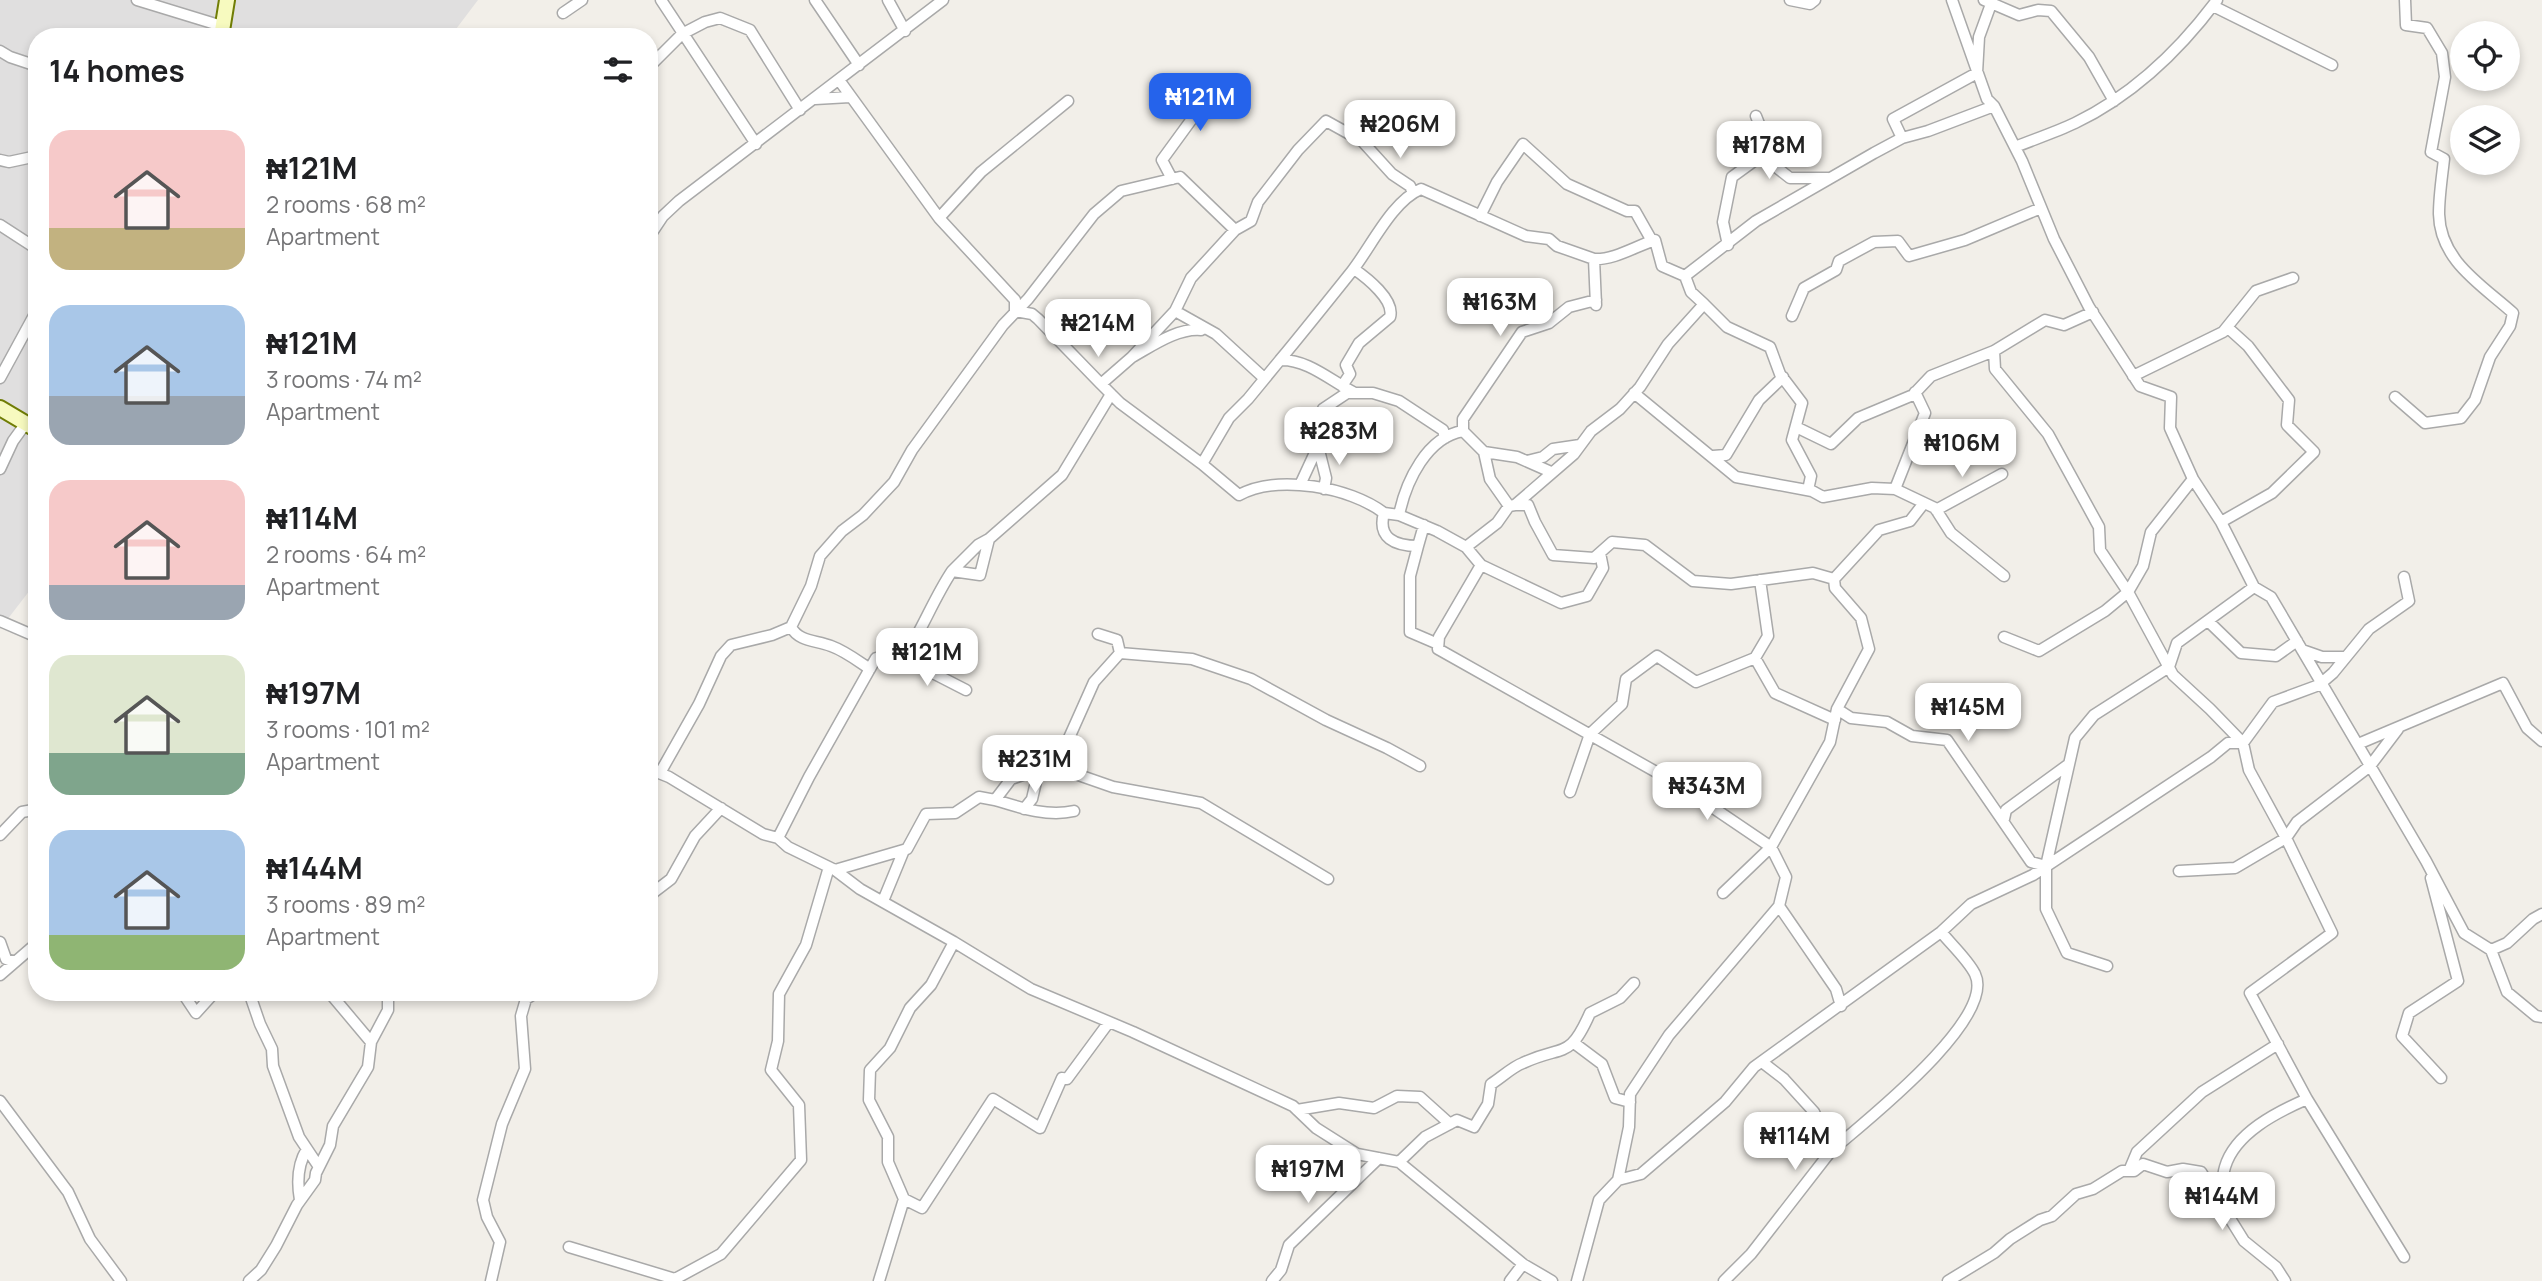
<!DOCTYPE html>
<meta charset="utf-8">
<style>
:root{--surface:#fff;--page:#f2f2f2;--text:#202124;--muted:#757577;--accent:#2563eb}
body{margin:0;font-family:Manrope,sans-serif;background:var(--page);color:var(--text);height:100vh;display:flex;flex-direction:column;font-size:26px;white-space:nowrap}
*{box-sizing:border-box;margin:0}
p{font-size:23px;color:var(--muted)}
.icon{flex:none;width:38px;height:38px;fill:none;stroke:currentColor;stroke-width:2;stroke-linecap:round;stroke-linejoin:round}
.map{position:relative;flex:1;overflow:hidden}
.details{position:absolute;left:28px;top:28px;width:630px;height:973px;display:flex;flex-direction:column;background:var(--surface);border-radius:28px;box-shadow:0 4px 10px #0003}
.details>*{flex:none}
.controls{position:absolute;left:2450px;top:21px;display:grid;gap:14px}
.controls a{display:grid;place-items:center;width:70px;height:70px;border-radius:50%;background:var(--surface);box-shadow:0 4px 10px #0003;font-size:35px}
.price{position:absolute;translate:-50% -60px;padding:0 16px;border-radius:14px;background:#fff;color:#222;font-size:23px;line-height:46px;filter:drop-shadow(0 2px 4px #0008)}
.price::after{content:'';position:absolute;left:50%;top:42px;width:21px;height:16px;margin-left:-10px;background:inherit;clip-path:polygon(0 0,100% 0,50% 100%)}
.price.current{background:var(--accent);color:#fff}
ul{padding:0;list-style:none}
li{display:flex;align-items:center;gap:21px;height:175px;padding:0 21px}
li span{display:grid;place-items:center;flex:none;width:196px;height:140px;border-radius:21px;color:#555}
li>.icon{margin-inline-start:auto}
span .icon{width:84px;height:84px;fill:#fffc;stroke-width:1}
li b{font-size:30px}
h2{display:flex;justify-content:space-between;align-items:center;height:84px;padding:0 21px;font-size:30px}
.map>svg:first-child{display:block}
.residential{fill:#e0dfdf}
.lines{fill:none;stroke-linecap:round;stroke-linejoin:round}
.street-casing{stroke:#a9a9a9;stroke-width:13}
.secondary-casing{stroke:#707d05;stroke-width:18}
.street{stroke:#fff;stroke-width:10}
.secondary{stroke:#f7fabf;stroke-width:14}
</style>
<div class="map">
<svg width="2542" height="1281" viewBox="0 0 2542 1281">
<rect width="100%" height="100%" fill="#f2efe9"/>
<path class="residential" d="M0,0H478L450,37H37V581L0,629Z"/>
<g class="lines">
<g class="street-casing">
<path id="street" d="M137,0L222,26
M661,0L756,144
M815,0L859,65
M888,0L905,31
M1790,0L1810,4L1815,0
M1984,0L2019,15L2038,10L2051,11L2089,57L2114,101
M2213,6L2332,65
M563,13L582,0
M0,51L10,57L37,66
M649,67L682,34L705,22L720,18L750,30L800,110
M839,80L939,218L1015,300V311L1032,314L1038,319L1101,384
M815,99L850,97
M1994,106L2022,161L2054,239L2089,307L2140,386L2171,397L2170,428L2193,479L2221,522L2254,587L2271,597L2426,861L2464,933L2491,950L2507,992L2536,1016L2542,1017
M1756,116L1776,167L1790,178H1828
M1902,138L1893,119L1977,73L1979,37L1991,4
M2015,147C2035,139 2056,132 2075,123C2133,95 2179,51 2217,0
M0,160L9,162L37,156
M1172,179L1162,160L1216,86
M1480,216L1497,182L1523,144L1567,184L1627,211H1635L1652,241
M939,218L981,172L1068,101
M0,225L37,249
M649,237L663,216L679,201L943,0
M1728,245L1723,222L1732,177L1754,161L1766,141
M1594,259C1614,260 1634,247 1655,240L1662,266L1685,276
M1704,304L1727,327L1770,347L1780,374L1802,403L1792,440L1811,476L1808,490
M1175,311L1132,357C1152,346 1177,328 1201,330
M1792,316L1804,288L1836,270L1839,261L1874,242L1898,241L1909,256L1965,240L2041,208
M1994,351L1995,369L2048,434L2099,527L2100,550L2128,592L2173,675L2210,709L2243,743L2249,770L2286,838L2332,933L2250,993L2307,1099L2404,1257
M1132,357L1101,384L1120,403L1202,464
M1280,360C1304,331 1328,301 1352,271C1371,247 1392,201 1421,189L1526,236L1549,239L1557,246L1594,259L1596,305
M2133,376L2223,332L2256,291L2293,278
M0,378L37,310
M1264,378L1216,334L1175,311L1191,278L1235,230L1251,221L1258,202L1298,150L1326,121L1362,141L1392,174L1410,186L1413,193
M1342,386L1350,374L1346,365L1359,343L1390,317C1395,300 1367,278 1354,269
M1353,392C1330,380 1307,359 1280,360L1248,399L1229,418L1202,464L1239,495C1278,474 1350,487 1384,513
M1634,393L1736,477L1812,491L1823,497L1872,488L1895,489L1935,508L1951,533L2004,576
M2395,397L2425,423L2461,418L2475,400L2490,357L2510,326L2513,313C2482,285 2440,261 2439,214C2439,196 2442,177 2444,159L2431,152L2445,77L2442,53L2427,28L2406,25L2405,0
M1796,427L1831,444L1858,418L1913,395L1931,376L1994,351L2045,320L2064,325L2093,312
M1463,431V419L1522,332L1549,323L1569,307L1596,300
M1318,446L1326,478L1324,489
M1484,452L1463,431C1427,437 1406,481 1399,515L1437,531L1466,547L1497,523L1509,506
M1713,456L1726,455L1759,400L1783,377
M1527,461L1543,457L1553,449L1580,445
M0,469L13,441L26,423
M1551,472L1517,457L1484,452L1490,479L1509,506L1515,505L1574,454L1591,431L1620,409L1640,387L1668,344L1704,304L1691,292L1685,276L1756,221L1874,153L1902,138L1928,131L1994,106L1987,99L1952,0
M1300,485L1318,446L1320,433L1318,424L1323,409L1347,393H1373L1399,401L1443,430L1445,438
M1895,489L1925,413L1915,392
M1515,505H1528L1535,522L1553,555L1594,558L1612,542L1645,545L1693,581L1731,584L1813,573L1834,579L1879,530L1910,521L1924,503
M1936,510L2002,474
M1399,515L1384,513C1377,538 1395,546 1418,546L1424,525
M2221,522L2272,493L2314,452L2287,425L2289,400L2248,346L2227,327
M989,539L978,545L952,571L980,575L989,539L1062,475L1111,394
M1418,546L1410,576V632L1438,644
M1466,547L1481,565L1561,603L1587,596L1603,568L1600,553
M1481,565L1439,637L1438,649L1681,786L1771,847L1786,877L1779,906L1669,1035L1630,1094L1629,1127L1618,1180
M1760,580L1768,636L1755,658L1775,693L1835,720
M0,621L37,637
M2208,621L2241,653L2276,656L2297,641
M1098,634L1117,640L1120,653
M2004,637L2039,651L2105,611L2128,592L2143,566L2151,532L2193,479
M2302,650L2322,657H2346
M905,656L925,669L966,690
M870,669C858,661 845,651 831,646C816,640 799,642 791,627L811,586L820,556L842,531L863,515L894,482L912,450L1003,325L1028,299L1094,214L1121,191L1180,177L1235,230
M1837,709L1851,718L1887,722L1912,736L1947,740L2031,862L2046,866
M2358,744L2503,683L2527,728L2542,741
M1047,764L1113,787L1201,803L1328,879
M649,769L669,777L763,834L778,838L788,847L835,870L860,889L954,942L1031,989L1133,1032L1293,1106L1316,1128L1357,1154L1399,1162L1523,1264L1552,1281
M660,773L699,704L721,656L731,645L772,635L791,627
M1570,792L1590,734L1622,704L1626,679L1657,656L1696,682L1755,658
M995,800C1021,808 1048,817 1074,811
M1024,809L1032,799L1039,769
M2004,819L2006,810L2069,764
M0,835L22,812L33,810L37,812
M778,838L809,777L876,658L905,656C923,628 934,598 952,571
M835,870L907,849L926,814L955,813L979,797L995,800L1011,779L1045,767L1069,738L1094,682L1120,653L1192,659L1251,679L1326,720L1387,748L1420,766
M2179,871L2235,868L2286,838L2297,822L2370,766L2398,729
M2431,878L2458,981L2409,1013L2402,1036L2441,1078
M1723,893L1771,847L1830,742L1837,709L1869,649L1861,618L1835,588L1834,579
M649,899L654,892L671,879L695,836L721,808
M883,901L904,850
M1779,906L1836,989L1841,1006
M0,942L6,959L15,962
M2491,950L2507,943L2533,919L2542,914
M2107,966L2067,953L2046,909V866L2075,738L2094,715L2169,667L2177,643L2254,587
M0,975L37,943
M182,992L196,1013L215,992
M249,992L260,1024L272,1049L273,1066L299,1137L319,1167
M329,992L371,1042
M1574,1043L1602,1064L1615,1098L1630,1102
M0,1101L68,1192L90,1239L121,1281
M1297,1110L1339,1103L1374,1108L1397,1096L1420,1097L1450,1124
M1831,1151C1862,1124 1997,1019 1975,974C1969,961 1951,944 1941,932
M1399,1162L1425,1137L1457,1120L1474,1127L1488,1104L1491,1084C1501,1078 1512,1067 1523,1063C1564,1044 1569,1061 1590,1013L1620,998L1634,983
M2129,1171L2137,1152L2202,1092L2278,1044
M904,1199L922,1208L993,1099L1040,1128L1062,1078L1067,1079L1109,1022
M300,1200C297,1183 297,1165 307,1149
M2220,1200C2222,1189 2222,1177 2225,1167C2235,1133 2277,1112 2307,1099
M569,1247L675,1279L721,1254L801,1160L799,1105L771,1070L778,1041L779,994L806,945L829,867
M249,1281L261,1270L276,1246L297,1205L315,1180L316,1173L330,1145L333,1126L368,1067L371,1042L388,1010V992
M491,1281L500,1242L487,1217L483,1200L502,1124L525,1069L521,1016L526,999L537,992
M879,1281L904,1199L888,1162V1137L869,1100L870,1070L890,1048L910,1008L931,985L954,942
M1272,1281L1281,1270L1289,1245L1379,1158
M1510,1281L1523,1264
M1577,1281L1599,1200L1618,1180L1641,1174L1725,1102L1754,1067L1941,932L1971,904L2033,875L2211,757L2228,743H2243L2273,702L2319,685L2333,673L2369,629L2409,601L2404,577
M1724,1281L1751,1254L1831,1151L1814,1112L1784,1079L1762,1062
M1948,1281L1994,1253L2010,1239L2040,1220L2052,1216L2076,1194L2093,1189L2122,1171H2134L2143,1164L2167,1172L2183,1169L2201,1172L2244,1241L2276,1267L2285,1281"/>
</g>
<g class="secondary-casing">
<path id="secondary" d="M221,37L227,0
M0,408L37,430"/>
</g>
<use href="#street" class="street"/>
<use href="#secondary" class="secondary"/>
</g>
</svg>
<div class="controls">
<a><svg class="icon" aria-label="locate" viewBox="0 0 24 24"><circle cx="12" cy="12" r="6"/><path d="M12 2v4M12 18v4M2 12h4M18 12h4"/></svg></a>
<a><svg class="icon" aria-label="layers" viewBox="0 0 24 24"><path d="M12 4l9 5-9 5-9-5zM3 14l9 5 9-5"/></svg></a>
</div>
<b class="price current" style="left:1200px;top:133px">₦121M</b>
<b class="price" style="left:1400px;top:160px">₦206M</b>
<b class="price" style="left:1769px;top:181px">₦178M</b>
<b class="price" style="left:1500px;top:338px">₦163M</b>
<b class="price" style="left:1098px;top:359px">₦214M</b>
<b class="price" style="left:1339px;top:467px">₦283M</b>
<b class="price" style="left:1962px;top:479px">₦106M</b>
<b class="price" style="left:927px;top:688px">₦121M</b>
<b class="price" style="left:1968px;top:743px">₦145M</b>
<b class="price" style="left:1035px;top:795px">₦231M</b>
<b class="price" style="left:1707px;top:822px">₦343M</b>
<b class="price" style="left:1795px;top:1172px">₦114M</b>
<b class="price" style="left:1308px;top:1205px">₦197M</b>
<b class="price" style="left:2222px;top:1232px">₦144M</b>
<section class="details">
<h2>14 homes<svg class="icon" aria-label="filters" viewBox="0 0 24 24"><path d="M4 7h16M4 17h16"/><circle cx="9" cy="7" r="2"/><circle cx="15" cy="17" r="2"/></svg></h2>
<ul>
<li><span style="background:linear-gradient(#f6c9c9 70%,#c2b280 0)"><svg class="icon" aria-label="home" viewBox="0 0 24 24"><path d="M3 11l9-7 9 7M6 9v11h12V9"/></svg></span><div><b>₦121M</b><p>2 rooms · 68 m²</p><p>Apartment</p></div></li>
<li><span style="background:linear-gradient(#a9c7e8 65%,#9aa5b1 0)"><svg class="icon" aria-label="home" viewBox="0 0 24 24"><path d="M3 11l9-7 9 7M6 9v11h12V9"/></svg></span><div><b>₦121M</b><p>3 rooms · 74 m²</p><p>Apartment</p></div></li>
<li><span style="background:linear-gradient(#f6c9c9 75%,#9aa5b1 0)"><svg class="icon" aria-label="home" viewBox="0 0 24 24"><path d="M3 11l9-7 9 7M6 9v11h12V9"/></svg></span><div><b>₦114M</b><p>2 rooms · 64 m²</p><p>Apartment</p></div></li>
<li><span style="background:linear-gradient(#dfe7d0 70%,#7fa58c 0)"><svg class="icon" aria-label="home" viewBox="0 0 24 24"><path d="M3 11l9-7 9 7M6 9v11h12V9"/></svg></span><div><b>₦197M</b><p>3 rooms · 101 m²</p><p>Apartment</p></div></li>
<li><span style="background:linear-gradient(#a9c7e8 75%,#8fb573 0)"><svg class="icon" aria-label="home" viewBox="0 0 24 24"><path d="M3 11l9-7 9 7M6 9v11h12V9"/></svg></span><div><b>₦144M</b><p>3 rooms · 89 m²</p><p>Apartment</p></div></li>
</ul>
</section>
</div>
